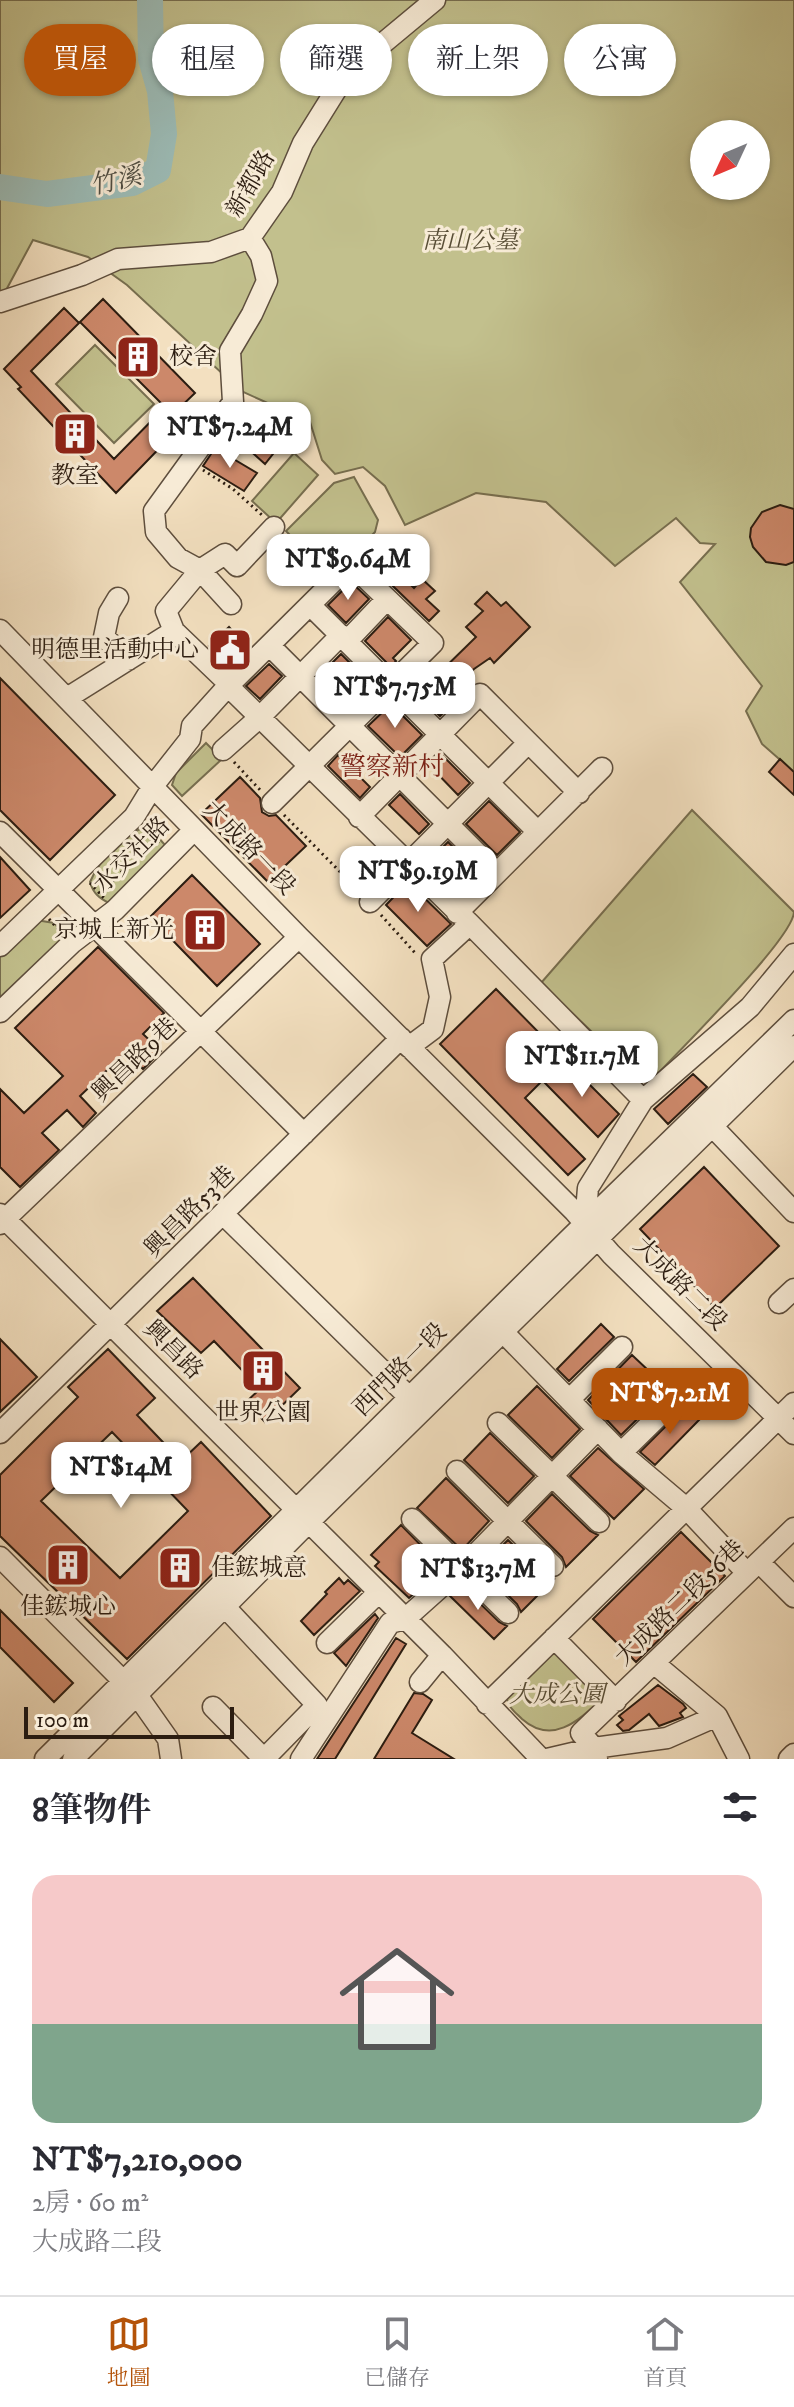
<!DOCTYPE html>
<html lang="zh-TW">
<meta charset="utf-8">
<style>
:root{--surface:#fff;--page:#f2f2f3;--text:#2b2b33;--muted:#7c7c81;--line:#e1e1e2;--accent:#b45309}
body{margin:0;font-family:"IM FELL DW Pica","Noto Serif TC",serif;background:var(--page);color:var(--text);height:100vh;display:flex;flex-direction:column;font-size:30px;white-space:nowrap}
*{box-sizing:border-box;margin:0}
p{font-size:26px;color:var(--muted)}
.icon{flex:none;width:44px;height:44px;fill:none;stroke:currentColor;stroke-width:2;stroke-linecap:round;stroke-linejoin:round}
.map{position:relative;height:1759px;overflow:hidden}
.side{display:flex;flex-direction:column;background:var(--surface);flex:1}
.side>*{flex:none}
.banner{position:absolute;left:24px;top:24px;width:746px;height:72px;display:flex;gap:16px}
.needle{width:52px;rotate:226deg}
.tools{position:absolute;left:690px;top:120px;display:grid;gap:16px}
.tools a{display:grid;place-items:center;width:80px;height:80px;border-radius:50%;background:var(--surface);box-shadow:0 2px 6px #0004;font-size:40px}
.scale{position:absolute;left:24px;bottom:20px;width:210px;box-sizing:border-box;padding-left:8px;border:4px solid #2c1d11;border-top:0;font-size:22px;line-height:28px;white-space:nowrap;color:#2c1d11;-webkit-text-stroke:6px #f7ebd6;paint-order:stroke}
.price{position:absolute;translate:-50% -68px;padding:0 18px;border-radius:16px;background:#fff;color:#222;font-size:26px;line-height:52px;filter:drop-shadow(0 2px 4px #0008)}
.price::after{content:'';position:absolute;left:50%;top:48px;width:24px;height:18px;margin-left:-12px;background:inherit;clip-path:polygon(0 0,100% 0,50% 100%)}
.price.active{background:var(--accent);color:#fff}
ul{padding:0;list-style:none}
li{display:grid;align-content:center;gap:16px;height:424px;padding:0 32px}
li span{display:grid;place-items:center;height:248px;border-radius:24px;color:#555}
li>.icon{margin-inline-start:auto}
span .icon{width:144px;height:144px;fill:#fffc;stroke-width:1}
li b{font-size:34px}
h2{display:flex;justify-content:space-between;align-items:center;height:96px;padding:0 32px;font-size:34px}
.tag{padding:0 28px;border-radius:36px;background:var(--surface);box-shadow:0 2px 6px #0004;font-size:28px;line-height:72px}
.tag.active{background:var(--accent);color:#fff}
.menu{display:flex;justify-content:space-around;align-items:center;height:112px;border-top:2px solid var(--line);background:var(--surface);font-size:22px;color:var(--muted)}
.menu a{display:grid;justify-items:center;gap:4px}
.menu .active{color:var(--accent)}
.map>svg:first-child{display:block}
.green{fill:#c2c08d;stroke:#776e4f;stroke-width:2;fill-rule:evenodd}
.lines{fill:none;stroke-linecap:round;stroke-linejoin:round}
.river{stroke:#9cbcb7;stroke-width:26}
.building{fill:#cc886a;stroke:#2c1d11;stroke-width:2;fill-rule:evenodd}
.minor-casing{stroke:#5e4e3d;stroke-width:23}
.path{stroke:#2c1d11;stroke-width:3;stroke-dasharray:2 4;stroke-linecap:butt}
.minor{stroke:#f7ebd6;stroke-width:20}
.labels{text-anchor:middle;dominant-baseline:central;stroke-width:6;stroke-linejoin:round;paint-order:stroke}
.street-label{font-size:24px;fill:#2c1d11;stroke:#f7ebd6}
.park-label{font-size:24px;font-style:italic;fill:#594e36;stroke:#f7ebd6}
.poi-label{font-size:24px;fill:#2c1d11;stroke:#f7ebd6}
.water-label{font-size:26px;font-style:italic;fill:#4e4d43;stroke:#f7ebd6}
.neighbourhood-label{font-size:26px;fill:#7a1f14;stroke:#f7ebd6}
</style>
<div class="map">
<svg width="794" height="1759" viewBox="0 0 794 1759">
<rect width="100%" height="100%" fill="#f3e0c0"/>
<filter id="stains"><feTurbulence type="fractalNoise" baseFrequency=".0025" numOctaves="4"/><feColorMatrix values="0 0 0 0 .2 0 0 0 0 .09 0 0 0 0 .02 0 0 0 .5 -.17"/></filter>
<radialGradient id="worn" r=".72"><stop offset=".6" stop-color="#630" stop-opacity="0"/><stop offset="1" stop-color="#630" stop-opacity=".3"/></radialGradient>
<path class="green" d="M0,0H794V772L762,744L746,711L762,686L680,582L715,544L700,543L676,518L615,566L546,502L476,493L405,525L385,486L363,467L335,474L322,460L310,422L241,391L127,285L88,257L33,240L5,292L0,293ZM704,134H756V186H704Z
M95,345L154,404L114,443L56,384Z
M294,453L318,475L276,523L252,501Z
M354,477L378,520L375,532L331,578L286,531L334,483Z
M206,743L222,759L182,796L172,785L176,773Z
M692,810L794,912C793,939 678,1051 654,1078L642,1080L541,983Z
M148,826L165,845L109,903C99,898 93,893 90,882C100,859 124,833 148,826Z
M36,920L54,923L65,935V947L0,1007V954Z
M557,1649L605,1696C581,1718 554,1747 522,1719C515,1712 509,1708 507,1699Z"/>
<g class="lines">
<path class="river" d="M0,187L47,194L132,183L158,170L164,134L160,91L151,59L150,0"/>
</g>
<path class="building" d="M103,299L195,393L168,419L178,429L116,493L18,389L21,387L4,369L64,308L79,323L31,371L114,459L165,407L80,322Z
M242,411L280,445L265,464L228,431Z
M215,448L257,473L244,491L203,466Z
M780,505L794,509V562L786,565L766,562L753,547L750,537L751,528L762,512Z
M387,539L396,548L385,560L414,588L422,579L435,591L426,599L439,611L429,621L365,559Z
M351,582L369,599L346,623L328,605Z
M487,592L501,606L506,602L530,627L494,663L490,658L474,669L466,677L469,681L442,708L445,711L440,716L409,685L420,674L429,683L476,637L466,627L483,611L475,604Z
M388,617L411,640L393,658L396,661L391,667L365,641Z
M229,627L248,648L230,666L209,646Z
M341,654L372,685L350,707L319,676Z
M269,664L282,676L260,699L246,686Z
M0,678L115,795L50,860L0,810Z
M391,704L422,735L400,757L368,726Z
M440,753L470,783L458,795L429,765Z
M338,755L370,787L360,798L328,766Z
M780,759L794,772V795L769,772Z
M240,777L260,798L262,812L269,816L276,815L306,846L268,882L201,814Z
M400,794L429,824L419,834L389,805Z
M489,801L520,832L497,855L466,824Z
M448,842L479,873L458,894L427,863Z
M0,857L30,890L0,918Z
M192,875L260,944L217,986L150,917Z
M408,882L451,924L427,946L386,905Z
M98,947L164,1013L143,1034L161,1051L143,1069L126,1052L80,1096L96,1113L83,1127L67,1110L42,1133L59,1150L20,1187L0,1167V1089L24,1113L63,1076L15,1028Z
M496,989L551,1045L527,1069L540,1083L525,1098L585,1159L568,1175L440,1044Z
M566,1061L619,1114L598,1137L544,1082Z
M693,1074L707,1087L668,1124L654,1109Z
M704,1167L779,1246L715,1308L640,1229Z
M193,1278L300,1388L265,1422L246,1402L260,1389L214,1341L201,1353L157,1311Z
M601,1324L614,1337L569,1381L557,1369Z
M0,1339L37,1377L0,1412Z
M108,1349L155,1398L137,1415L181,1461L201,1442L271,1516L127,1659L0,1536V1475L78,1397L68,1387ZM112,1432L188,1511L120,1578L41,1501Z
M632,1355L668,1389L621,1435L588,1400Z
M537,1386L580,1429L552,1458L508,1415Z
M685,1407L699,1420L655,1465L640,1452Z
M490,1433L534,1476L508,1503L464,1460Z
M598,1448L644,1489L614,1519L570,1476Z
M446,1478L489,1521L462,1550L417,1508Z
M552,1494L590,1531L598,1535L566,1567L562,1557L526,1521Z
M401,1525L443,1568L409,1598L375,1566L379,1562L371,1555Z
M681,1532L725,1576L636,1662L593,1619Z
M508,1540L544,1575L554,1579L521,1612L517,1604L480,1568Z
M339,1578L344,1584L348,1580L360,1591L314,1635L301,1621L327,1594L325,1592Z
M462,1586L499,1622L507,1626L494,1639L450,1596Z
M0,1610L73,1683L54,1702L0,1647Z
M375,1614L378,1618L346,1666L334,1653Z
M396,1638L406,1644L335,1759H317Z
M658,1685L683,1704L686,1708L680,1713L683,1717L659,1726L649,1714L629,1730L623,1731L617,1725L623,1720L619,1716Z
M414,1693L423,1694L432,1700L412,1733L454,1759H374Z"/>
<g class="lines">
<g class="minor-casing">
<path id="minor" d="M0,302L82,275L118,259L211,252L250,238L282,192L303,143L346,74L435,0
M118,598L109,613L104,637L128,660
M231,604L200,570L225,554L237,566L274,527
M310,605L538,832
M0,630L299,937L574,1211L611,1254L794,1434
M174,631L223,678
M270,646L497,873
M228,686L470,924L643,1100L588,1188L585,1223
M67,698L174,631L166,611L200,570L178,558L156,532L154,511L233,402L230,351L252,314L267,281L261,256L250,238
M223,750L259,718L341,635L349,639L387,599
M359,817L480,694L579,793
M0,832L304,1134
M370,902L528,743
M457,913L602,768
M0,946L134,817L153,786L190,739L192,726L228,686L351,564L433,643L272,803
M0,1012L72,943L115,910L194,830
M409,1047L433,1029L440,997L432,959L470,924
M643,1100L750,1007L794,954
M713,1127L794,1212
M0,1214L442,1655L541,1759
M224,1215L410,1398
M0,1224L299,937
M779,1303L794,1289
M503,1332L621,1453L686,1508L747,1573
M569,1400L622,1347
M498,1423L599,1522
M0,1433L401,1038
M621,1453L673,1402
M457,1471L553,1566
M412,1519L508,1613
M0,1557L137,1695L168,1739L171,1759
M759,1562L794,1597
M554,1638L616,1701
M327,1643L379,1592
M655,1664L717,1716
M420,1682L442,1655
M487,1704L794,1403
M213,1707L264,1759L317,1705L225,1607
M45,1759L568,1240L794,1020
M73,1759L309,1522L794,1046
M301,1759L390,1623L405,1619L462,1568L598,1429
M547,1759L594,1748L667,1738L717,1716L739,1759
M597,1759L594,1748L581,1733L794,1528
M789,1759L794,1754"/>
</g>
<path class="path" d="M203,470L233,489L263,516
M286,539L319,573
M234,762L262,792
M284,815L360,892
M145,829L159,844
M90,883L104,898
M100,894L154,839
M381,915L416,954
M49,919L60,931"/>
<use href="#minor" class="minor"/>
</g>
<defs>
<g id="building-square" transform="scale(2.3)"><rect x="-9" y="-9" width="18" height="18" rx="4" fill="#8f2418" stroke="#f7ebd6"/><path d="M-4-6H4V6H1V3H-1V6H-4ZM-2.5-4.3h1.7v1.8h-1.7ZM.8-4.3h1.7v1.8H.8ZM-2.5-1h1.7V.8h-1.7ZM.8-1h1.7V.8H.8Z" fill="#fff"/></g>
<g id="civic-square" transform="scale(2.3)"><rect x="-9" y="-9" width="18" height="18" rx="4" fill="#8f2418" stroke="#f7ebd6"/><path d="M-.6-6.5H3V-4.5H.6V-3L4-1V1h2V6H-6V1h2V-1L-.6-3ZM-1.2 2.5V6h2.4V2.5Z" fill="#fff"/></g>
</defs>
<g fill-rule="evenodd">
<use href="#building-square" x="138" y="357"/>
<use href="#building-square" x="75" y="434"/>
<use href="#civic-square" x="230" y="650"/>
<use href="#building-square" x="205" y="930"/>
<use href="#building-square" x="263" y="1371"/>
<use href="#building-square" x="68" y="1565"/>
<use href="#building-square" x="180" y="1568"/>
</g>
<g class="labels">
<g class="street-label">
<text transform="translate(251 184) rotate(-60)">新都路</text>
<text transform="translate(249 848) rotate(46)">大成路一段</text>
<text transform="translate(132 855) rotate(-45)">水交社路</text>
<text transform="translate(135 1060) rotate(-44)">興昌路9巷</text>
<text transform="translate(190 1212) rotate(-45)">興昌路53巷</text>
<text transform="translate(680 1284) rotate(45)">大成路二段</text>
<text transform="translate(173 1350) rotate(45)">興昌路</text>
<text transform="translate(400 1370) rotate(-45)">西門路一段</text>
<text transform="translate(680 1603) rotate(-44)">大成路二段56巷</text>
</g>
<g class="park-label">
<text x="470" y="241">南山公墓</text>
<text x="557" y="1695">大成公園</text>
</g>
<g class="poi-label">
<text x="169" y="357" text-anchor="start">校舍</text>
<text x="75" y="476">教室</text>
<text x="199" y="650" text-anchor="end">明德里活動中心</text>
<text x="174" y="930" text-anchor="end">京城上新光</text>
<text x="263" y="1413">世界公園</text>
<text x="211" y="1568" text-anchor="start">佳鋐城意</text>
<text x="68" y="1607">佳鋐城心</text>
</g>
<g class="water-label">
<text transform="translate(116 181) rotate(-13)">竹溪</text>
</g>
<g class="neighbourhood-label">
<text x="392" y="767">警察新村</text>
</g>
</g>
<rect width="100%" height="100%" filter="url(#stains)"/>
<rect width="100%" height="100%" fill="url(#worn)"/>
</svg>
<div class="tools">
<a><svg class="needle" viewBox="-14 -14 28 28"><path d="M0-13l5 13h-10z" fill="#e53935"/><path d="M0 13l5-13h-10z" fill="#7c7c81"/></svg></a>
</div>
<div class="scale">100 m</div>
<b class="price" style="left:230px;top:470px">NT$7.24M</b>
<b class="price" style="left:348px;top:602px">NT$9.64M</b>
<b class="price" style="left:395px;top:730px">NT$7.75M</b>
<b class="price" style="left:418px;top:914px">NT$9.19M</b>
<b class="price" style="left:582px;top:1099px">NT$11.7M</b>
<b class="price active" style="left:670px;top:1436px">NT$7.21M</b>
<b class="price" style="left:121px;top:1510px">NT$14M</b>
<b class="price" style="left:478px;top:1612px">NT$13.7M</b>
<div class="banner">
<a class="tag active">買屋</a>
<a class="tag">租屋</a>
<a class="tag">篩選</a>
<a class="tag">新上架</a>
<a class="tag">公寓</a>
</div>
</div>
<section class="side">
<h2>8筆物件<svg class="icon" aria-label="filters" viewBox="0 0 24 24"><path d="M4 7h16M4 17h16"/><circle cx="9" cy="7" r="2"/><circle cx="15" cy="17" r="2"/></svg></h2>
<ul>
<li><span style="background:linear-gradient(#f6c9c9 60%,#7fa58c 0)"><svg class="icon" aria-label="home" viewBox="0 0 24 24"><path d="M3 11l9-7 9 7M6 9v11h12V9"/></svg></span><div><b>NT$7,210,000</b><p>2房 · 60 m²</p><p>大成路二段</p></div></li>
</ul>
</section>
<nav class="menu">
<a class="active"><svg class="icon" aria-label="map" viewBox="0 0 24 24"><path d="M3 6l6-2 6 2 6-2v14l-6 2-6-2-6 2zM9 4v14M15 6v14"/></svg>地圖</a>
<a><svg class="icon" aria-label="saved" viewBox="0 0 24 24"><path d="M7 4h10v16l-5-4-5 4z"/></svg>已儲存</a>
<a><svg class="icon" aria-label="home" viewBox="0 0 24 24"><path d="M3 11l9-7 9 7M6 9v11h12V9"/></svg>首頁</a>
</nav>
